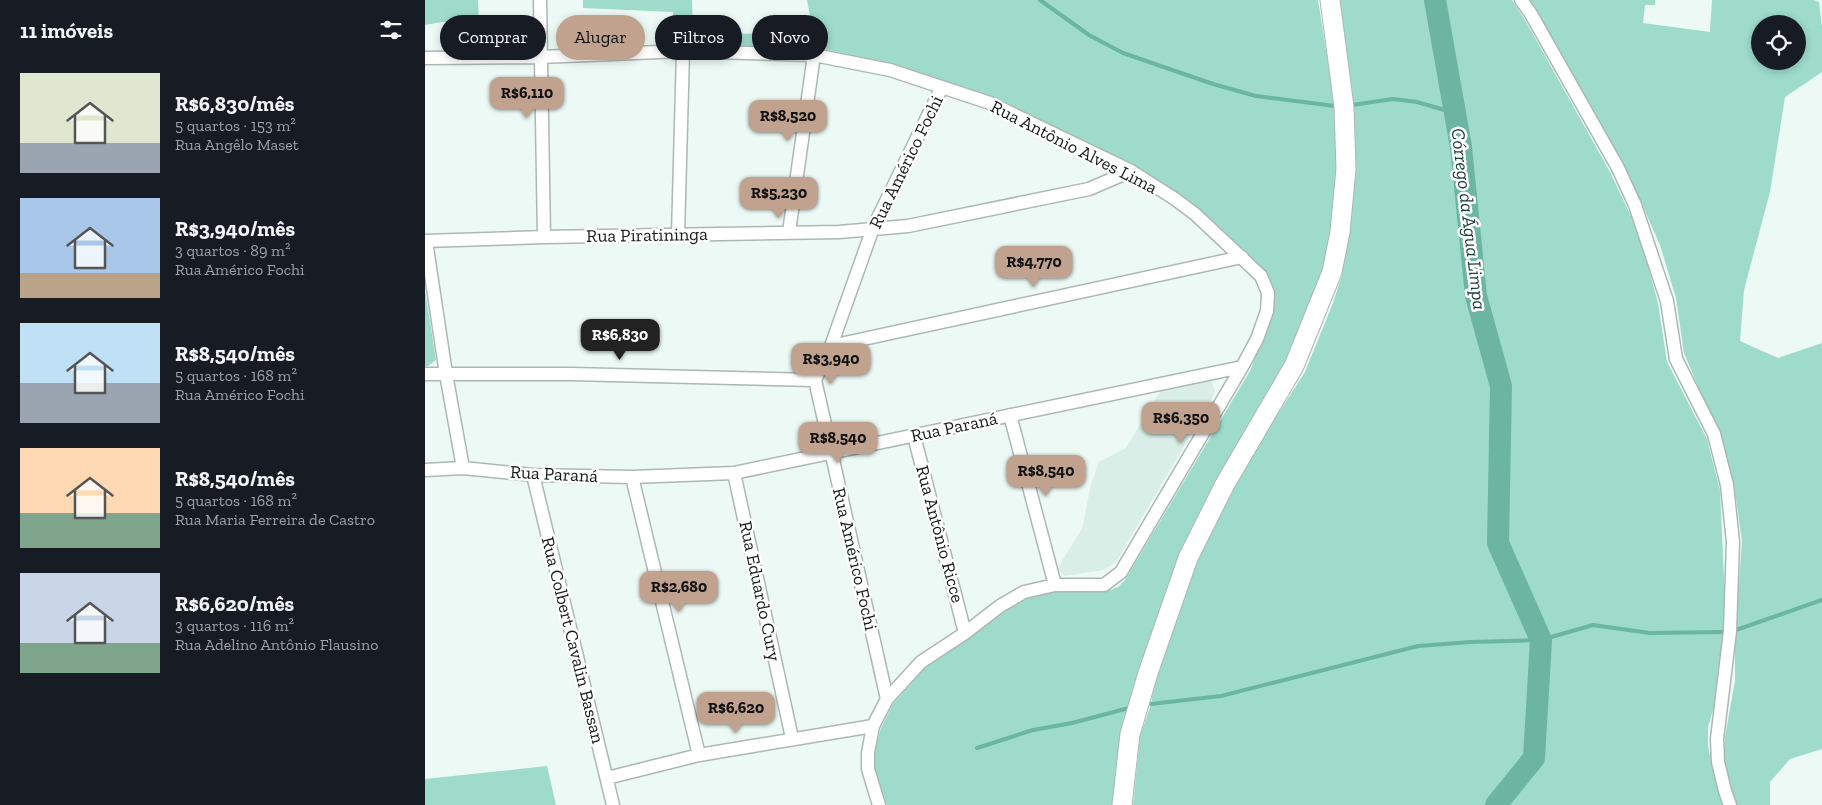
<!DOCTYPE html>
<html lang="pt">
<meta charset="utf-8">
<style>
:root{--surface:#171b24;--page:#242831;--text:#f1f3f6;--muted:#9ea1a6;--accent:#c0a28f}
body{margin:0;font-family:"Zilla Slab",serif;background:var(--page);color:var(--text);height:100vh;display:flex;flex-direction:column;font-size:19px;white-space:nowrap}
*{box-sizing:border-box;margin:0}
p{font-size:16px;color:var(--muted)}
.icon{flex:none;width:28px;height:28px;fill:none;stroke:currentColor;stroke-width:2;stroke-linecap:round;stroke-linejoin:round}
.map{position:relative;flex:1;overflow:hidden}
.drawer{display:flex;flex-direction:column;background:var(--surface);width:425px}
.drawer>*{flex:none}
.top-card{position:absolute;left:15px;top:15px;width:475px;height:45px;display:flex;gap:10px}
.tools{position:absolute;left:1326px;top:15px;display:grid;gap:10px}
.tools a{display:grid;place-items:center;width:55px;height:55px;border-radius:50%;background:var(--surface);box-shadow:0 2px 8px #0003;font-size:25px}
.price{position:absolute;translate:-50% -42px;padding:0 11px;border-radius:10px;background:var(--accent);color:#111;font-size:16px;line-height:32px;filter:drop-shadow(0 1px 2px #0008)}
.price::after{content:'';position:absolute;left:50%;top:30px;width:15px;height:11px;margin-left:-8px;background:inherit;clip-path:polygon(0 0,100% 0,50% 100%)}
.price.selected{background:#222;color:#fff}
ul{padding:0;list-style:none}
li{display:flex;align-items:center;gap:15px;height:125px;padding:0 20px}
li span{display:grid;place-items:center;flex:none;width:140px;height:100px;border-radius:0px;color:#555}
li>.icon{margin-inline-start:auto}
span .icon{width:60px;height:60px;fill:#fffc;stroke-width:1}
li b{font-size:21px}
h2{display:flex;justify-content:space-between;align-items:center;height:60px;padding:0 20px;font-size:21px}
.pill{padding:0 18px;border-radius:22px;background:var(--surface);box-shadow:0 2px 8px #0003;font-size:18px;line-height:45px}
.pill.selected{background:var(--accent);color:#111}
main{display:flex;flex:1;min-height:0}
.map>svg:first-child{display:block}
.built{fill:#d8eee7}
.green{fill:#9edbca;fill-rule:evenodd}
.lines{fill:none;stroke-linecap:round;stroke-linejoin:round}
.stream{stroke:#6bb5a2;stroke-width:4}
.river{stroke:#6bb5a2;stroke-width:22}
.street-casing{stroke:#abb8b4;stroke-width:15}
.secondary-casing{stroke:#abb8b4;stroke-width:21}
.street{stroke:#fff;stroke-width:12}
.secondary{stroke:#fff;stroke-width:19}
.labels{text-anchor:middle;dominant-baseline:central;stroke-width:5;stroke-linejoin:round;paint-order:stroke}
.street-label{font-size:18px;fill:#141817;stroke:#fff}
.water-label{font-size:19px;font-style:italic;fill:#1c4037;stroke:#fff}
</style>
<main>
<section class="drawer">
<h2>11 imóveis<svg class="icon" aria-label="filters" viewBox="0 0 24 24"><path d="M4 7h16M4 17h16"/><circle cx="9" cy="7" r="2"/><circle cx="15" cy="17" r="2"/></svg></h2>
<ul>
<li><span style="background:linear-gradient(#dfe7d0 70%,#9aa5b1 0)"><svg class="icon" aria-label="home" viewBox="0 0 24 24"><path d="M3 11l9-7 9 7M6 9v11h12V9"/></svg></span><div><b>R$6,830/mês</b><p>5 quartos · 153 m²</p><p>Rua Angêlo Maset</p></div></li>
<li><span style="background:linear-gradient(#a9c7e8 75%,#b9a48a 0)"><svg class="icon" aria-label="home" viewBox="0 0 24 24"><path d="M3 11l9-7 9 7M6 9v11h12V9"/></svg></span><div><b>R$3,940/mês</b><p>3 quartos · 89 m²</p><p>Rua Américo Fochi</p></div></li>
<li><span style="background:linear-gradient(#bfe0f5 60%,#9aa5b1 0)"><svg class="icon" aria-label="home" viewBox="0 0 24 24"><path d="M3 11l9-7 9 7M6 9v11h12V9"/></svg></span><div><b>R$8,540/mês</b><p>5 quartos · 168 m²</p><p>Rua Américo Fochi</p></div></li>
<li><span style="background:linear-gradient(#ffd9b3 65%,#7fa58c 0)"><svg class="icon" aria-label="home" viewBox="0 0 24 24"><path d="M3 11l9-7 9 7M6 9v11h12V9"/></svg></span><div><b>R$8,540/mês</b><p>5 quartos · 168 m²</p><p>Rua Maria Ferreira de Castro</p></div></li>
<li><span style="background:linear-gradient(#c9d6e8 70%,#7fa58c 0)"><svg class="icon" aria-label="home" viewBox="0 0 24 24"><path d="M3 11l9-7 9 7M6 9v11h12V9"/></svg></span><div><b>R$6,620/mês</b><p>3 quartos · 116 m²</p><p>Rua Adelino Antônio Flausino</p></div></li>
</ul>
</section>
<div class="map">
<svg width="1397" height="805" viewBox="0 0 1397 805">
<rect width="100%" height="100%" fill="#ecf9f5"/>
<path class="built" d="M779,379L786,380L790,391L786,400L691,562L678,570L640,576L632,569L657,529L666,485L674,462L701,448L737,388Z"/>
<path class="green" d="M0,0H53L54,20L17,22L0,25Z
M158,0H267L268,35L355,33V47H246L248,12L158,8Z
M382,0H893L910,106L912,167L908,230L892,293L881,328L755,554L743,585L691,805H462L451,782L450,769L449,754L456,728L468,704L500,668L544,638L579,610L600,599L632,590L680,592L693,587L700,580L825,371L837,340L840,273L820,252L778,213L712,170L468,66L391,47Z
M913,0H1087L1100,20L1185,172L1205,214L1219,252L1233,303L1242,362L1282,439L1295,490L1301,624L1291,700L1283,727V746L1287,766L1298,805H708L715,736L726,704L730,678L771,558L805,488L880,372L908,303L917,275L928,197L930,163L926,82Z
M1104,0H1230V5H1220L1218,23L1285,32L1287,0H1389L1394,2L1397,27V72L1360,97L1345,192L1319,290L1315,341L1353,358L1397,343V749L1365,759L1345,782V805H1310L1299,764L1300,737L1310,681V641L1317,541L1309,484L1294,432L1277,396L1259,353L1251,298L1235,245L1216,202L1197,166L1127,37ZM1335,24H1372V61H1335Z
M0,290L11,360L3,366H0Z
M122,766L131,805H0V779Z"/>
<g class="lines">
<path class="stream" d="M615,0L664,35L698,53L788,84L831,96L910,106
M927,105L968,99L992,102L1030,113
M1311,630L1397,600
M726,704L796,696L993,646L1046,642L1116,640L1168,625L1225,633L1299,632
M552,748L608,730L647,723L704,708"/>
<path class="river" d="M1010,0L1036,147L1051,296L1076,386L1073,543L1116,640L1109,758L1071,805"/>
<g class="street-casing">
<path id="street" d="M115,0L119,237
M1096,0L1106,14L1193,168L1210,205L1242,301L1251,359L1289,434L1302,485L1308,542L1305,631L1292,739L1293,762L1300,791L1305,805
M0,58L115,57L258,51L389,55L465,70L565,103L706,171L750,199L770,214L836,276L843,293L842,311L832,339L817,367L696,572L679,585H630L599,592L575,606L540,633L496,662L462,699L448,726L443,753V769L454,805
M364,232L389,55
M253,235L258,51
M0,241L119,237L414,232L483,226L664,189L706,171
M1,241L21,374L38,468
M406,346L817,257
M0,374H146L390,380
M585,415L630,585
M489,436L540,633
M0,470L38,468L108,475L207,477L309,473L817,367
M309,473L367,738
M108,475L188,805
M207,477L274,755
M462,699L390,380L406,346L448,228L517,87
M182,778L274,755L448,726"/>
</g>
<g class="secondary-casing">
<path id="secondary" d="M697,805L705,734L723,673L763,558L800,484L869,366L907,272L915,232L921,169L919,107L905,0"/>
</g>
<use href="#street" class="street"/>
<use href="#secondary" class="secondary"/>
</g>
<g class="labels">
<g class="street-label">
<text transform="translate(649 147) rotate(27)">Rua Antônio Alves Lima</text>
<text transform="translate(481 162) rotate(-64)">Rua Américo Fochi</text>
<text transform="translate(222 235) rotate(-1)">Rua Piratininga</text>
<text transform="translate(529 427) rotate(-12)">Rua Paraná</text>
<text transform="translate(129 474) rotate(3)">Rua Paraná</text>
<text transform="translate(515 534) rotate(75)">Rua Antônio Ricce</text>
<text transform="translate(430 559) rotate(77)">Rua Américo Fochi</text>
<text transform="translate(335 591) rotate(78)">Rua Eduardo Cury</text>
<text transform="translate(148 640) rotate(76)">Rua Colbert Cavalin Bassan</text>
</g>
<g class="water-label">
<text transform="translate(1044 219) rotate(83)">Córrego da Água Limpa</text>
</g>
</g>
</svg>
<div class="tools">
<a><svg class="icon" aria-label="locate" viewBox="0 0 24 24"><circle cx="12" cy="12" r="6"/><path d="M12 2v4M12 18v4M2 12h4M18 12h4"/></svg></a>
</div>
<b class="price" style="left:102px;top:119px">R$6,110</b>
<b class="price" style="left:363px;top:142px">R$8,520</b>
<b class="price" style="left:354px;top:219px">R$5,230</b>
<b class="price" style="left:609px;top:288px">R$4,770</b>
<b class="price selected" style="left:195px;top:361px">R$6,830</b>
<b class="price" style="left:406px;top:385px">R$3,940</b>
<b class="price" style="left:756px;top:444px">R$6,350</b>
<b class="price" style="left:413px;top:464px">R$8,540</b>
<b class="price" style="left:621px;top:497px">R$8,540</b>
<b class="price" style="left:254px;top:613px">R$2,680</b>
<b class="price" style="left:311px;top:734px">R$6,620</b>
<div class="top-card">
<a class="pill">Comprar</a>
<a class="pill selected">Alugar</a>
<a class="pill">Filtros</a>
<a class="pill">Novo</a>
</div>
</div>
</main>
